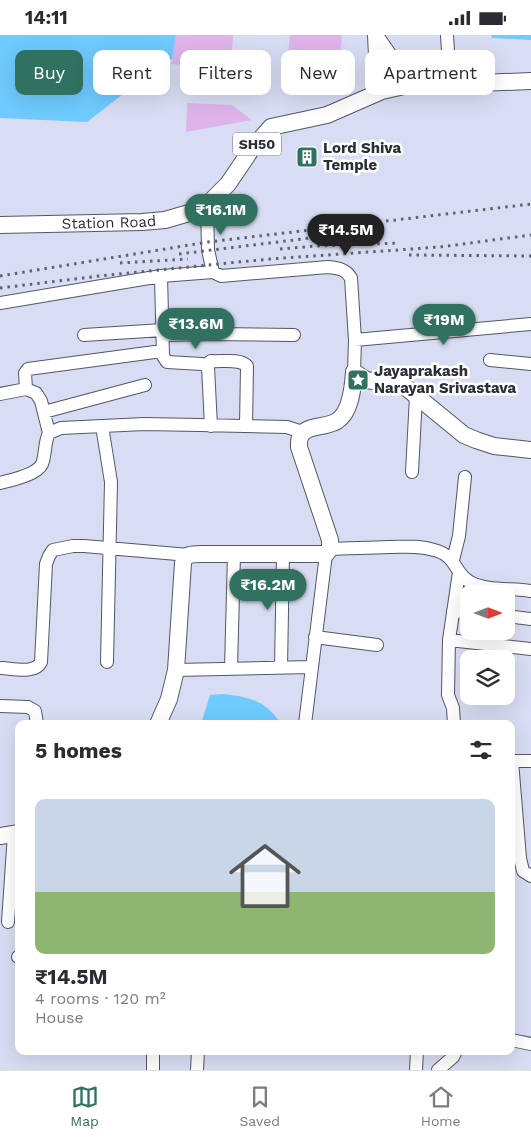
<!DOCTYPE html>
<meta charset="utf-8">
<style>
:root{--surface:#fff;--page:#f7f7f7;--text:#2b2b33;--muted:#7c7c81;--line:#e1e1e2;--accent:#31715f}
body{margin:0;font-family:"Work Sans",sans-serif;background:var(--page);color:var(--text);height:100vh;display:flex;flex-direction:column;font-size:19px;white-space:nowrap}
*{box-sizing:border-box;margin:0}
p{font-size:16px;color:var(--muted)}
.icon{flex:none;width:28px;height:28px;fill:none;stroke:currentColor;stroke-width:2;stroke-linecap:round;stroke-linejoin:round}
.map{position:relative;flex:1;overflow:hidden}
.drawer{position:absolute;left:15px;top:685px;width:500px;height:335px;display:flex;flex-direction:column;background:var(--surface);border-radius:10px;box-shadow:0 5px 20px #0002}
.drawer>*{flex:none}
.banner{position:absolute;left:15px;top:15px;width:501px;height:45px;display:flex;gap:10px}
.needle{width:32px;rotate:90deg}
.buttons{position:absolute;left:460px;top:550px;display:grid;gap:10px}
.buttons a{display:grid;place-items:center;width:55px;height:55px;border-radius:10px;background:var(--surface);box-shadow:0 5px 20px #0002;font-size:25px}
.price{position:absolute;translate:-50% -42px;padding:0 11px;border-radius:18px;background:var(--accent);color:#fff;font-size:16px;line-height:32px;filter:drop-shadow(0 1px 2px #0008)}
.price::after{content:'';position:absolute;left:50%;top:30px;width:15px;height:11px;margin-left:-8px;background:inherit;clip-path:polygon(0 0,100% 0,50% 100%)}
.price.on{background:#222;color:#fff}
ul{padding:0;list-style:none}
li{display:grid;align-content:center;gap:10px;height:265px;padding:0 20px}
li+li{border-top:1px solid var(--line)}
li span{display:grid;place-items:center;height:155px;border-radius:10px;color:#555}
li>.icon{margin-inline-start:auto}
span .icon{width:90px;height:90px;fill:#fffc;stroke-width:1}
li b{font-size:21px}
h2{display:flex;justify-content:space-between;align-items:center;height:60px;padding:0 20px;font-size:21px}
.chip{padding:0 18px;border-radius:10px;background:var(--surface);box-shadow:0 5px 20px #0002;font-size:18px;line-height:45px}
.chip.on{background:var(--accent);color:#fff}
.status{display:flex;justify-content:space-between;align-items:center;height:35px;padding:0 25px;background:var(--surface);direction:ltr}
.status svg{height:14px;fill:currentColor}
.dock{display:flex;justify-content:space-around;align-items:center;height:70px;border-top:1px solid var(--line);background:var(--surface);font-size:14px;color:var(--muted)}
.dock a{display:grid;justify-items:center;gap:2px}
.dock .on{color:var(--accent)}
.map>svg:first-child{display:block}
.green{fill:#dfb4eb}
.water{fill:#6fcafe}
.lines{fill:none;stroke-linecap:round;stroke-linejoin:round}
.minor-casing{stroke:#535668;stroke-width:14}
.major-casing{stroke:#535668;stroke-width:18}
.minor{stroke:#fff;stroke-width:12}
.major{stroke:#fff;stroke-width:16}
.rail{stroke:#60636f;stroke-width:3;stroke-dasharray:2.5 5;stroke-linecap:butt}
.labels{text-anchor:middle;dominant-baseline:central;stroke-width:5;stroke-linejoin:round;paint-order:stroke}
.shield{fill:#fff;stroke:#6b6d72;stroke-width:1}
.shield-label{font-size:14px;font-weight:bold;fill:#2c2e36}
.poi-label{font-size:15px;font-weight:bold;fill:#2c2e36;stroke:#fff;text-anchor:start}
.street-label{font-size:15px;fill:#2c2e36;stroke:#fff}
</style>
<div class="status"><b>14:11</b><svg viewBox="0 0 49 12"><path d="M0 12V9h3v3zM5 12V6h3v6zM10 12V3h3v9zM15 12V0h3v12zM26 1h20v11H26zM47 4h2v5h-2z"/></svg></div>
<div class="map">
<svg width="531" height="1035" viewBox="0 0 531 1035">
<rect width="100%" height="100%" fill="#d9ddf3"/>
<path class="green" d="M176,0H233L231,34L171,29Z
M290,0H342L340,23L288,19Z
M187,68L232,70L252,85L186,97Z"/>
<path class="water" d="M0,0H176L172,24L156,30L153,36L87,87L0,83Z
M491,0H531V5L492,3Z
M223,659C249,662 266,665 281,689H201L210,660Z"/>
<g class="lines">
<g class="minor-casing">
<path id="minor" d="M374,0L375,21L382,56
M377,0L390,19L418,51
M447,0L450,49
M207,170L208,215L213,237
M161,241L163,321L167,327L202,329L208,332L211,391
M0,268L161,241L213,237L221,241L328,232C338,233 346,234 351,243L355,305L354,337
M84,300L163,295
M163,300L211,299L294,300
M355,305L531,289
M490,325L531,329
M206,330L211,326C222,327 239,323 247,331L246,391
M26,354L25,338L28,334L162,316
M0,359L26,354L36,358L41,366L49,398
M44,377L145,350
M102,391L111,447L107,627
M412,437L416,361
M0,448C11,445 37,440 42,429C46,419 44,408 49,398L61,393L144,389L199,390L287,392L302,397
M330,514C350,513 369,513 388,512C404,512 419,510 434,515C458,521 453,538 470,547C485,556 514,553 531,556
M453,525L459,501L465,442
M453,576L469,577
M506,581L531,584
M315,602L377,610
M449,605L531,614
M2,633C15,634 35,639 41,627L46,529L49,521L53,515L73,511H84L189,520
M281,633L283,519
M231,634L234,519
M176,635L311,632
M0,671L28,672L35,676L37,689
M305,689L326,519
M454,689L453,673L448,660L449,605L459,537
M511,726H531
M512,726L520,823L523,836L531,841
M8,887L14,799
M18,922H19
M511,1005L531,1009
M153,1016V1035
M197,1035L198,1016
M416,1035L417,1016
M438,1035L453,1022L456,1016"/>
</g>
<g class="major-casing">
<g id="major">
<path id="s1" d="M0,190L142,187L165,185L189,178L207,170L228,149L251,115L271,92L327,80L382,56L404,51L531,46"/>
<path d="M354,337L366,345L403,350L464,400L476,405L494,411L531,415"/>
<path d="M158,689L169,664L176,635L183,528C184,519 193,519 201,519H326L330,514V505L299,412C297,387 323,395 337,386C351,377 353,352 354,337"/>
<path d="M0,801L19,798"/>
</g>
</g>
<use href="#minor" class="minor"/>
<use href="#major" class="major"/>
<path class="rail" d="M280,214L316,211L399,208
M179,219L360,197
M409,220L531,221
M120,228L188,224
M0,241L208,207L531,169
M0,253L108,240L270,224L440,212L531,200"/>
</g>
<defs>
<g id="building-square" transform="scale(1.125)"><rect x="-9" y="-9" width="18" height="18" rx="4" fill="#31715f" stroke="#fff"/><path d="M-4-6H4V6H1V3H-1V6H-4ZM-2.5-4.3h1.7v1.8h-1.7ZM.8-4.3h1.7v1.8H.8ZM-2.5-1h1.7V.8h-1.7ZM.8-1h1.7V.8H.8Z" fill="#fff"/></g>
<g id="sight-square" transform="scale(1.125)"><rect x="-9" y="-9" width="18" height="18" rx="4" fill="#31715f" stroke="#fff"/><path d="M0-6L1.8-2.2L6-1.7L2.9 1.2L3.7 5.4L0 3.3L-3.7 5.4L-2.9 1.2L-6-1.7L-1.8-2.2Z" fill="#fff"/></g>
</defs>
<g fill-rule="evenodd">
<use href="#building-square" x="307" y="122"/>
<use href="#sight-square" x="358" y="345"/>
</g>
<g class="labels">
<rect class="shield" x="233" y="97.5" width="48" height="23" rx="4"/>
<g class="shield-label">
<text x="257" y="109">SH50</text>
</g>
<g class="poi-label">
<text x="323" y="113">Lord Shiva<tspan x="323" dy="17">Temple</tspan></text>
<text x="374" y="336">Jayaprakash<tspan x="374" dy="17">Narayan Srivastava</tspan></text>
</g>
<g class="street-label">
<text stroke="none"><textPath href="#s1" startOffset="109">Station Road</textPath></text>
</g>
</g>
</svg>
<div class="buttons">
<a><svg class="needle" viewBox="-14 -14 28 28"><path d="M0-13l5 13h-10z" fill="#e53935"/><path d="M0 13l5-13h-10z" fill="#7c7c81"/></svg></a>
<a><svg class="icon" aria-label="layers" viewBox="0 0 24 24"><path d="M12 4l9 5-9 5-9-5zM3 14l9 5 9-5"/></svg></a>
</div>
<b class="price" style="left:221px;top:201px">₹16.1M</b>
<b class="price on" style="left:346px;top:221px">₹14.5M</b>
<b class="price" style="left:444px;top:311px">₹19M</b>
<b class="price" style="left:196px;top:315px">₹13.6M</b>
<b class="price" style="left:268px;top:576px">₹16.2M</b>
<div class="banner">
<a class="chip on">Buy</a>
<a class="chip">Rent</a>
<a class="chip">Filters</a>
<a class="chip">New</a>
<a class="chip">Apartment</a>
</div>
<section class="drawer">
<h2>5 homes<svg class="icon" aria-label="filters" viewBox="0 0 24 24"><path d="M4 7h16M4 17h16"/><circle cx="9" cy="7" r="2"/><circle cx="15" cy="17" r="2"/></svg></h2>
<ul>
<li><span style="background:linear-gradient(#c9d6e8 60%,#8fb573 0)"><svg class="icon" aria-label="home" viewBox="0 0 24 24"><path d="M3 11l9-7 9 7M6 9v11h12V9"/></svg></span><div><b>₹14.5M</b><p>4 rooms · 120 m²</p><p>House</p></div></li>
</ul>
</section>
</div>
<nav class="dock">
<a class="on"><svg class="icon" aria-label="map" viewBox="0 0 24 24"><path d="M3 6l6-2 6 2 6-2v14l-6 2-6-2-6 2zM9 4v14M15 6v14"/></svg>Map</a>
<a><svg class="icon" aria-label="saved" viewBox="0 0 24 24"><path d="M7 4h10v16l-5-4-5 4z"/></svg>Saved</a>
<a><svg class="icon" aria-label="home" viewBox="0 0 24 24"><path d="M3 11l9-7 9 7M6 9v11h12V9"/></svg>Home</a>
</nav>
